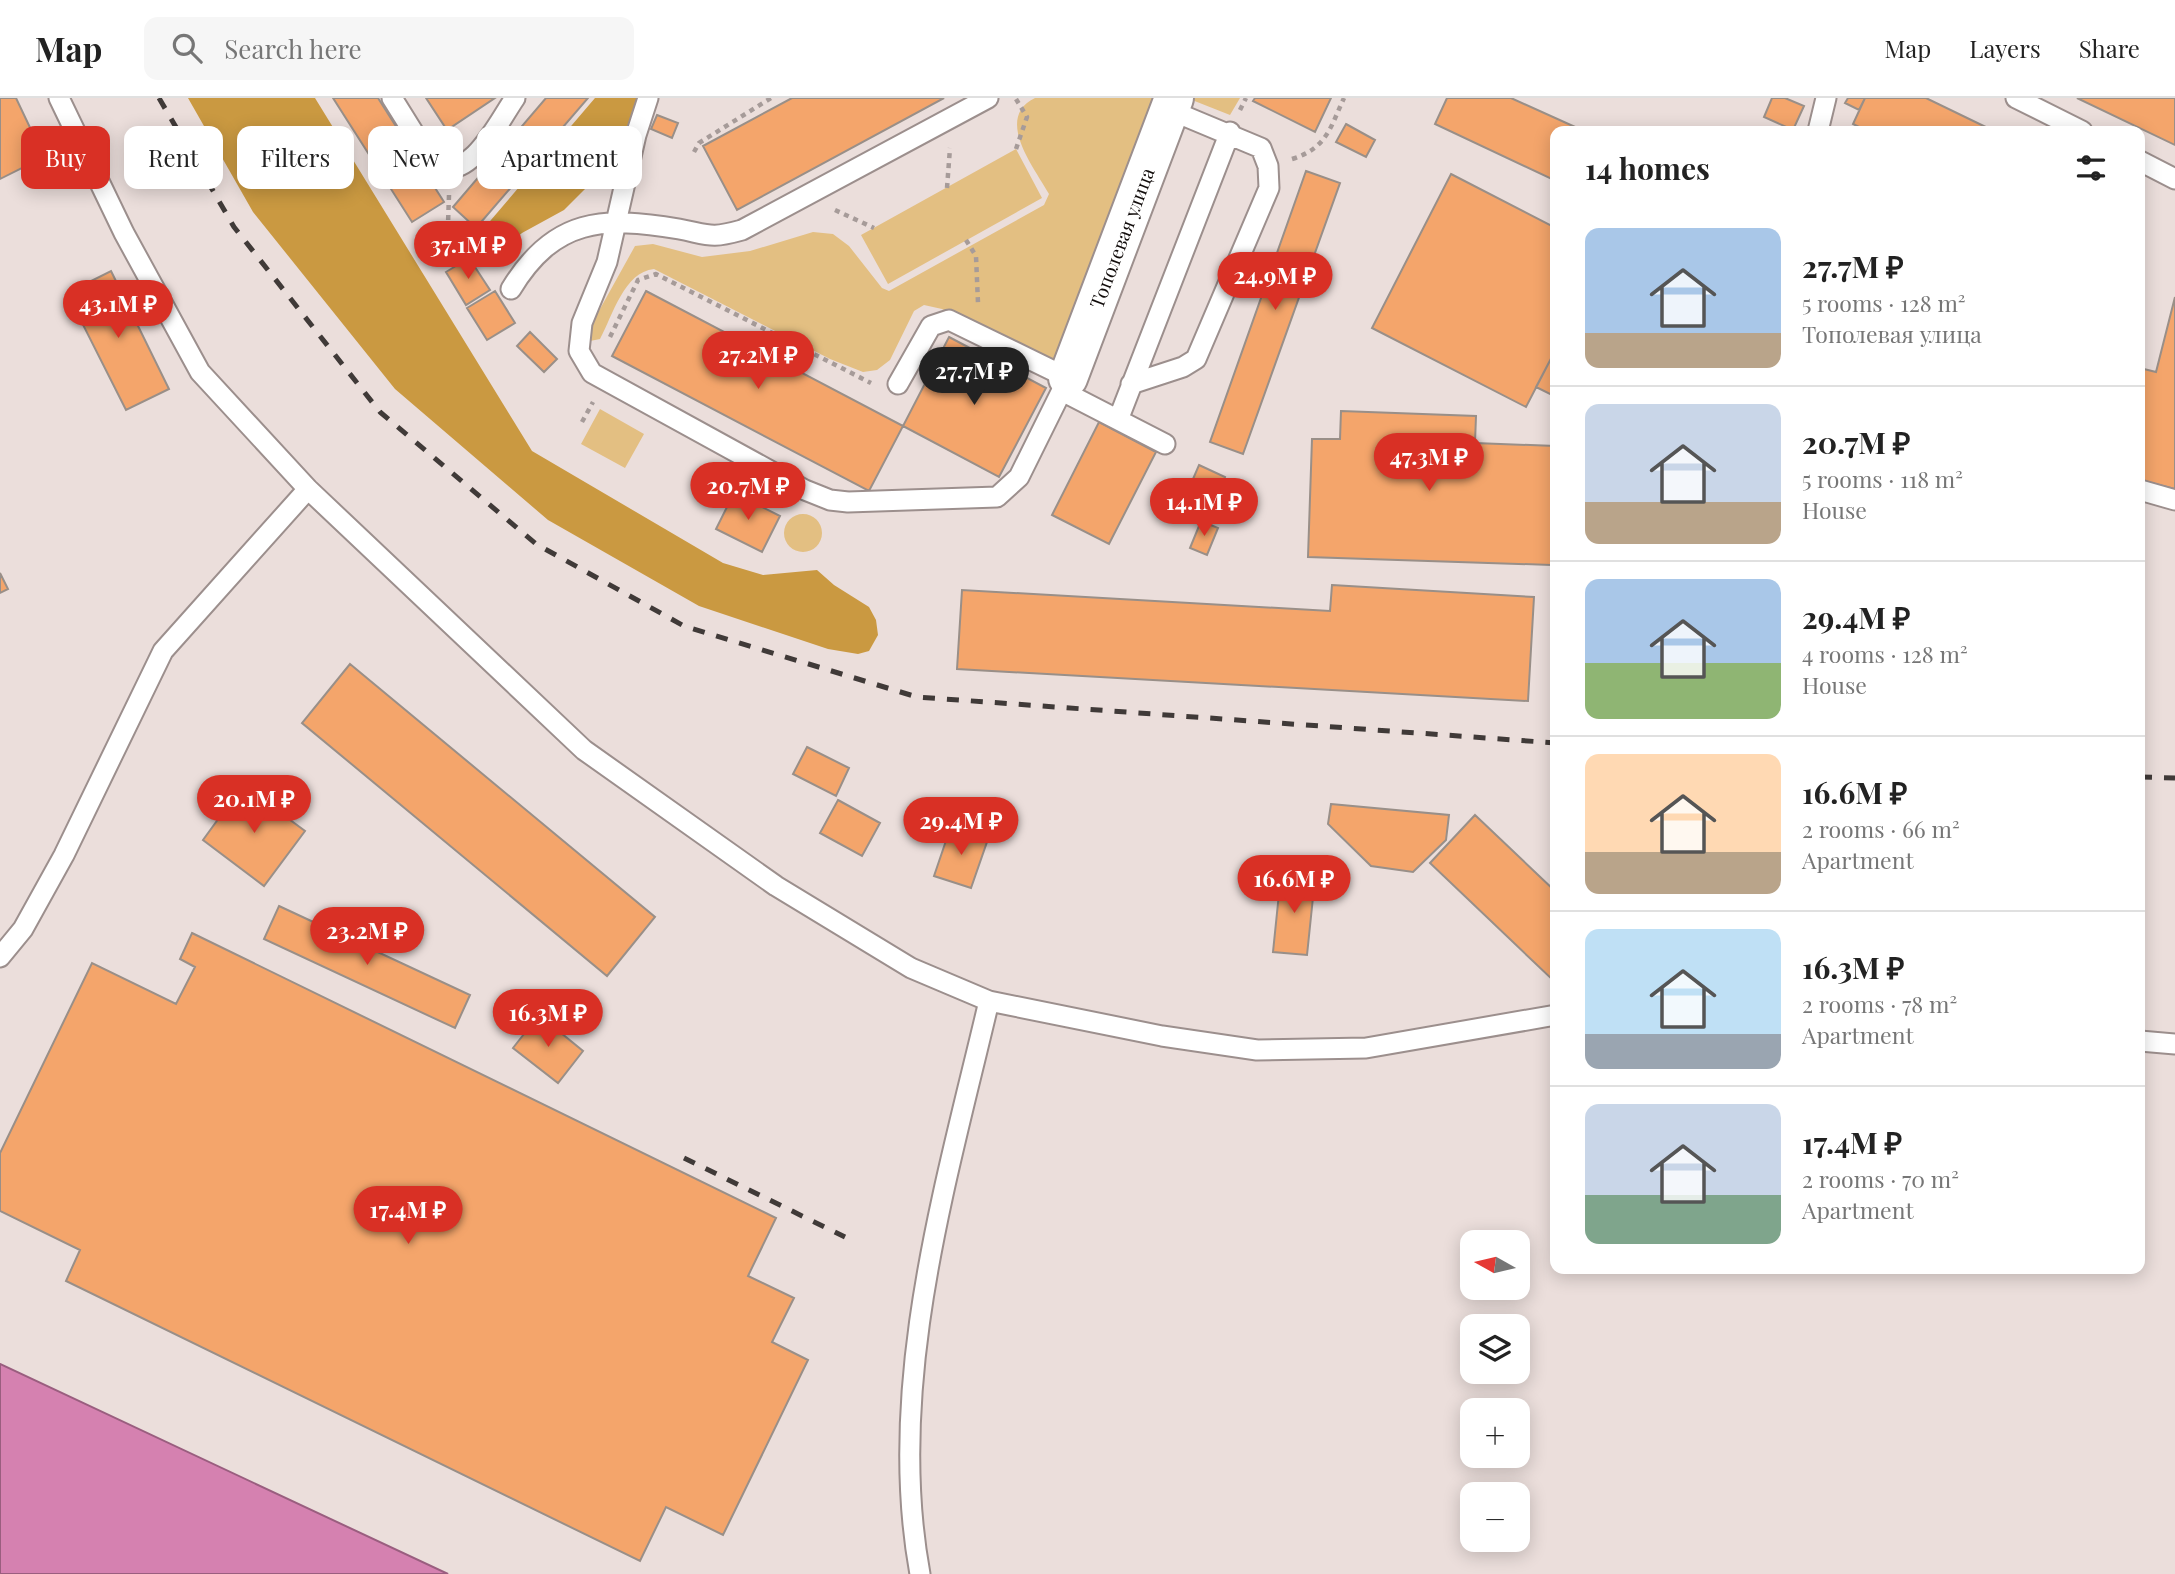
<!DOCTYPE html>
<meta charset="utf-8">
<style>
:root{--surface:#fff;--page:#f6f6f6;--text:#222;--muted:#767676;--line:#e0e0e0;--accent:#d93025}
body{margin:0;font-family:"Playfair Display",serif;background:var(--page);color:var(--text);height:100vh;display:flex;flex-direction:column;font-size:26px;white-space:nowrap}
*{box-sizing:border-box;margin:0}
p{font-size:23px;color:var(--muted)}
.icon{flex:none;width:38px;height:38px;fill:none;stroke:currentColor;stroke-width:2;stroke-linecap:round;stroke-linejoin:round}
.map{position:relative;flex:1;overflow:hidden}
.details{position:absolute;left:1550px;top:28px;width:595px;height:1148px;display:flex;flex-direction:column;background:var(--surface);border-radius:14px;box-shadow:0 4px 18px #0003}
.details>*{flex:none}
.top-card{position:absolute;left:21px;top:28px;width:665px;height:63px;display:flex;gap:14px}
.needle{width:46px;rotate:278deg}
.fabs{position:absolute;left:1460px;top:1132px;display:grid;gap:14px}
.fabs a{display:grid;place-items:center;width:70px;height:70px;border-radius:14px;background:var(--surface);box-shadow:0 4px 18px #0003;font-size:35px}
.price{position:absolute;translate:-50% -60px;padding:0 16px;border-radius:24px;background:var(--accent);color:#fff;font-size:23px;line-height:46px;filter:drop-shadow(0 2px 4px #0008)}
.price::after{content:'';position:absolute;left:50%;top:42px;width:21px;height:16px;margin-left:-10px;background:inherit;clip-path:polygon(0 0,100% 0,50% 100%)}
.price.active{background:#222;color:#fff}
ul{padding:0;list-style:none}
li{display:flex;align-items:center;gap:21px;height:175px;padding:0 35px}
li+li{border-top:2px solid var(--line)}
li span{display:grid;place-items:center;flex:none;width:196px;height:140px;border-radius:14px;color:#555}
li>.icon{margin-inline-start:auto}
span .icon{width:84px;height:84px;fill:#fffc;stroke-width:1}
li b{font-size:30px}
h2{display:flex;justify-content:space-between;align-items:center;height:84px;padding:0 35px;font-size:30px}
.pill{padding:0 24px;border-radius:14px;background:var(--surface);box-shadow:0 4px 18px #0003;font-size:24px;line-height:63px}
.pill.active{background:var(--accent);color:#fff}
header{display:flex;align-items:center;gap:42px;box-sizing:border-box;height:98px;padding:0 35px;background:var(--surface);border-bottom:2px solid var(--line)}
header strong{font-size:33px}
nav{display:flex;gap:38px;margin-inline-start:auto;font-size:24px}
.search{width:490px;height:63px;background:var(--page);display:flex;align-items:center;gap:18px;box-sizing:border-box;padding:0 24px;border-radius:14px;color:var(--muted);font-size:26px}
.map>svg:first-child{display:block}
.green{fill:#e3bf82}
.forest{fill:#ca9941}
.water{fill:#d581b0;stroke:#9a5e7f;stroke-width:2}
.building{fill:#f4a56b;stroke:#998f88;stroke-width:2}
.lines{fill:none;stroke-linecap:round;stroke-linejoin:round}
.lane-casing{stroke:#9c8f8d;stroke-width:23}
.street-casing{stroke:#9c8f8d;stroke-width:42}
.path{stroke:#a69b99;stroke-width:4.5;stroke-dasharray:5 5;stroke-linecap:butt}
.lane{stroke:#fff;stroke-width:19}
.street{stroke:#fff;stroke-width:38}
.rail{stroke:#403a38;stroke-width:5;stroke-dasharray:12 12;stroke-linecap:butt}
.labels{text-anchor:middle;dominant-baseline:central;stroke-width:7;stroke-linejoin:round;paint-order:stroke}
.street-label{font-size:19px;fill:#120d0c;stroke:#fff}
</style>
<header>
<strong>Map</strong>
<div class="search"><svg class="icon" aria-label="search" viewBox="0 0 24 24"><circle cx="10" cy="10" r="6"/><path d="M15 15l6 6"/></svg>Search here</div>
<nav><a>Map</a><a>Layers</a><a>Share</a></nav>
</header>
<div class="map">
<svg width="2175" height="1476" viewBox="0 0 2175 1476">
<rect width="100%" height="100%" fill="#ebdedb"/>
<path class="green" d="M1035,0H1161L1054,264L1044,262L942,211L924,207L914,213L890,262L877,272L863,274L830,261L654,171C624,174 613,217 600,241L590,243V229L635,148L653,146L702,159L750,153L813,134L833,136L849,148L882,190L889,193L1044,107L1049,96C1034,69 994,20 1035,0Z
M1187,0H1240L1230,17Z
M1016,51L1042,100L888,186L861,137Z
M600,311L644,336L625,370L581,346Z
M784 435a19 19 0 1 1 38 0a19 19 0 1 1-38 0Z"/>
<path class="forest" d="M188,0H315L532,353L723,465L763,477L817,472L834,487L869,509L876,522L878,537L869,553L858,556L828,551L699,508L548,422L395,291L253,114Z
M595,0H637L626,35L613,57L592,84L564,112L522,135L499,155C486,155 479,149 479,136Z"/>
<path class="water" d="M0,1266L448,1476H0Z"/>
<path class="building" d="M0,0H16L44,59L0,81Z
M333,0H378L444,104L412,124Z
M426,0H495L447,32Z
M546,0H588L476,130L453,109Z
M792,0H944L737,112L703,48Z
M1255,0H1331L1315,34L1253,3Z
M1447,0H1511L1584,33H1556V83L1435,26Z
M1772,0H1785L1804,8L1793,32L1764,19Z
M1848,0H1865L1859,12L1845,5Z
M1865,0H1926L1994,33H1867L1853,26Z
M2077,0H2175V47Z
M657,17L678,25L672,40L651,31Z
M1346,26L1375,42L1366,59L1336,44Z
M1306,73L1340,85L1243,356L1210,344Z
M1451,76L1556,130V251L1526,309L1372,230Z
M469,160L490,192L466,207L446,174Z
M111,173L169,291L126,312L67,195Z
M495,193L515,225L487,242L467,210Z
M646,193L903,328L869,393L612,258Z
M2175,199V391L2140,382V270L2156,274Z
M530,234L557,261L544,274L517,248Z
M949,239L1046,290L999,379L903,328Z
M1556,251V299L1536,289Z
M1341,313L1476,318L1475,345L1555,348L1551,467L1308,459L1312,341H1340Z
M1099,324L1156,354L1109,446L1052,417Z
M1199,367L1225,379L1217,399L1190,388Z
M734,395L780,418L762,454L716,431Z
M1201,423L1218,430L1207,457L1190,450Z
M0,475L8,491L0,495Z
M1332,487L1534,499L1528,603L957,571L962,492L1330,513Z
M350,566L655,819L607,878L302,625Z
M807,649L849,670L836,698L793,676Z
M243,687L305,733L264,788L203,742Z
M838,702L880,725L862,758L820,735Z
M1331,706L1449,717L1446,742L1413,774L1371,768L1328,726Z
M1475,717L1556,794V885L1430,765Z
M951,728L988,741L971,790L934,778Z
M1281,776L1315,780L1307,857L1273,854Z
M279,808L470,897L455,930L264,841Z
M192,835L776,1120L748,1178L794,1200L772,1244L808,1262L723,1437L666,1409L640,1463L66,1183L80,1152L0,1113V1055L92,865L176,906L195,869L180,861Z
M539,917L583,953L558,985L513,950Z"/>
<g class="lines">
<g class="lane-casing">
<path id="lane" d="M59,0L124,135L200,274L308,391L584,652L776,788L911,870L989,903L1162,938L1257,952L1366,950L1556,917
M392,0L435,69C472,82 497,26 515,0
M648,0L636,37L607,164L582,225L579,253L592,275L805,392L830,402L848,404L997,399L1019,379L1068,280L949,222L931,228L898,286
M2016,0L2082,33
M1818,33L1826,0
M2140,63L2175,81
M511,191C554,120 603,118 679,131C710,137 710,141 742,132L988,0
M1131,286L1183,269L1196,261L1269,90L1268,68L1261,50L1170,12
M1062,293L1165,346
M1118,322L1230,34
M2140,392L2175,402
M0,859L23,831L64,757L163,553L308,391
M2140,943L2175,946
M920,1476C885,1287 946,1086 989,903"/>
</g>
<g class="street-casing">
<g id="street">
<path id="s1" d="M1068,280L1174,0"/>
</g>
</g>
<path class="path" d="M1240,12L1246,0
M1016,51L1027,19L1016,1
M694,54L699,45L771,0
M1292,61C1327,50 1330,30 1344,0
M947,90L950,50
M449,97L448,126L462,155
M835,112L874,130
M966,142L976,158L978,205
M610,239L638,182L656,176L871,285
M582,324L593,304"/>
<use href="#lane" class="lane"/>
<use href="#street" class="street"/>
<path class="rail" d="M159,0L234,129L380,314L536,446L684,528L917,599L1556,645
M2140,679L2175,680
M684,1060L845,1139"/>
</g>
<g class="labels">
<g class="street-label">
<text stroke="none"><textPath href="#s1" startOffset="150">Тополевая улица</textPath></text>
</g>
</g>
</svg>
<div class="fabs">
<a><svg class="needle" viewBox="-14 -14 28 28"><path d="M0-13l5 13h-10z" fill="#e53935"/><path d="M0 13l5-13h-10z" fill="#767676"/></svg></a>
<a><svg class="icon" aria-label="layers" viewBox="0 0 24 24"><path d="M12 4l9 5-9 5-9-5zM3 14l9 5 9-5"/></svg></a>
<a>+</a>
<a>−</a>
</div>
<b class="price" style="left:468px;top:183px">37.1M ₽</b>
<b class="price" style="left:1275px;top:214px">24.9M ₽</b>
<b class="price" style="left:118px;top:242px">43.1M ₽</b>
<b class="price" style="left:758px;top:293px">27.2M ₽</b>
<b class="price active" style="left:974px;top:309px">27.7M ₽</b>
<b class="price" style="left:1429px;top:395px">47.3M ₽</b>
<b class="price" style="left:748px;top:424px">20.7M ₽</b>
<b class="price" style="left:1204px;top:440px">14.1M ₽</b>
<b class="price" style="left:254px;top:737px">20.1M ₽</b>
<b class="price" style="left:961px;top:759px">29.4M ₽</b>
<b class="price" style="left:1294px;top:817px">16.6M ₽</b>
<b class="price" style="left:367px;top:869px">23.2M ₽</b>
<b class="price" style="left:548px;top:951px">16.3M ₽</b>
<b class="price" style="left:408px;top:1148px">17.4M ₽</b>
<div class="top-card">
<a class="pill active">Buy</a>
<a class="pill">Rent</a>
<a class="pill">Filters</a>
<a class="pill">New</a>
<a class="pill">Apartment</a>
</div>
<section class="details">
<h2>14 homes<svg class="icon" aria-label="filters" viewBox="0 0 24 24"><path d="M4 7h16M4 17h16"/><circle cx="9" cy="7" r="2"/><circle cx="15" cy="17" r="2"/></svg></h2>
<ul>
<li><span style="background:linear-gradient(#a9c7e8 75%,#b9a48a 0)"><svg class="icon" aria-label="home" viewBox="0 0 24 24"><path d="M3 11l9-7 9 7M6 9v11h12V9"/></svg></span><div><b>27.7M ₽</b><p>5 rooms · 128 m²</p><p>Тополевая улица</p></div></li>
<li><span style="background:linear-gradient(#c9d6e8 70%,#b9a48a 0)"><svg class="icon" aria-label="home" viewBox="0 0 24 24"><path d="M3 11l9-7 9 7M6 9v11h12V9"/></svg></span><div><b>20.7M ₽</b><p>5 rooms · 118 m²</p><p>House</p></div></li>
<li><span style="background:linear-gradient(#a9c7e8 60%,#8fb573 0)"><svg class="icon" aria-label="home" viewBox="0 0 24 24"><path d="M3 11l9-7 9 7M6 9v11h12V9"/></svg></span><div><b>29.4M ₽</b><p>4 rooms · 128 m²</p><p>House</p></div></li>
<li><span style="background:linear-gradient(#ffd9b3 70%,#b9a48a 0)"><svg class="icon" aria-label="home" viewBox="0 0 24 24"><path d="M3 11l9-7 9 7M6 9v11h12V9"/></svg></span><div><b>16.6M ₽</b><p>2 rooms · 66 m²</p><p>Apartment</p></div></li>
<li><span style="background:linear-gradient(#bfe0f5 75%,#9aa5b1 0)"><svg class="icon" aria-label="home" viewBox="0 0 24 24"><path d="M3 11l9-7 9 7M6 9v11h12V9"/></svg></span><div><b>16.3M ₽</b><p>2 rooms · 78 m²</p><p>Apartment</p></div></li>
<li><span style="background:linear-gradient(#c9d6e8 65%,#7fa58c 0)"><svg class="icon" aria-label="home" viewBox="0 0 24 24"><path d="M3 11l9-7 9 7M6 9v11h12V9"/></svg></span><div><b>17.4M ₽</b><p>2 rooms · 70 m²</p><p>Apartment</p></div></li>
</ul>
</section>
</div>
